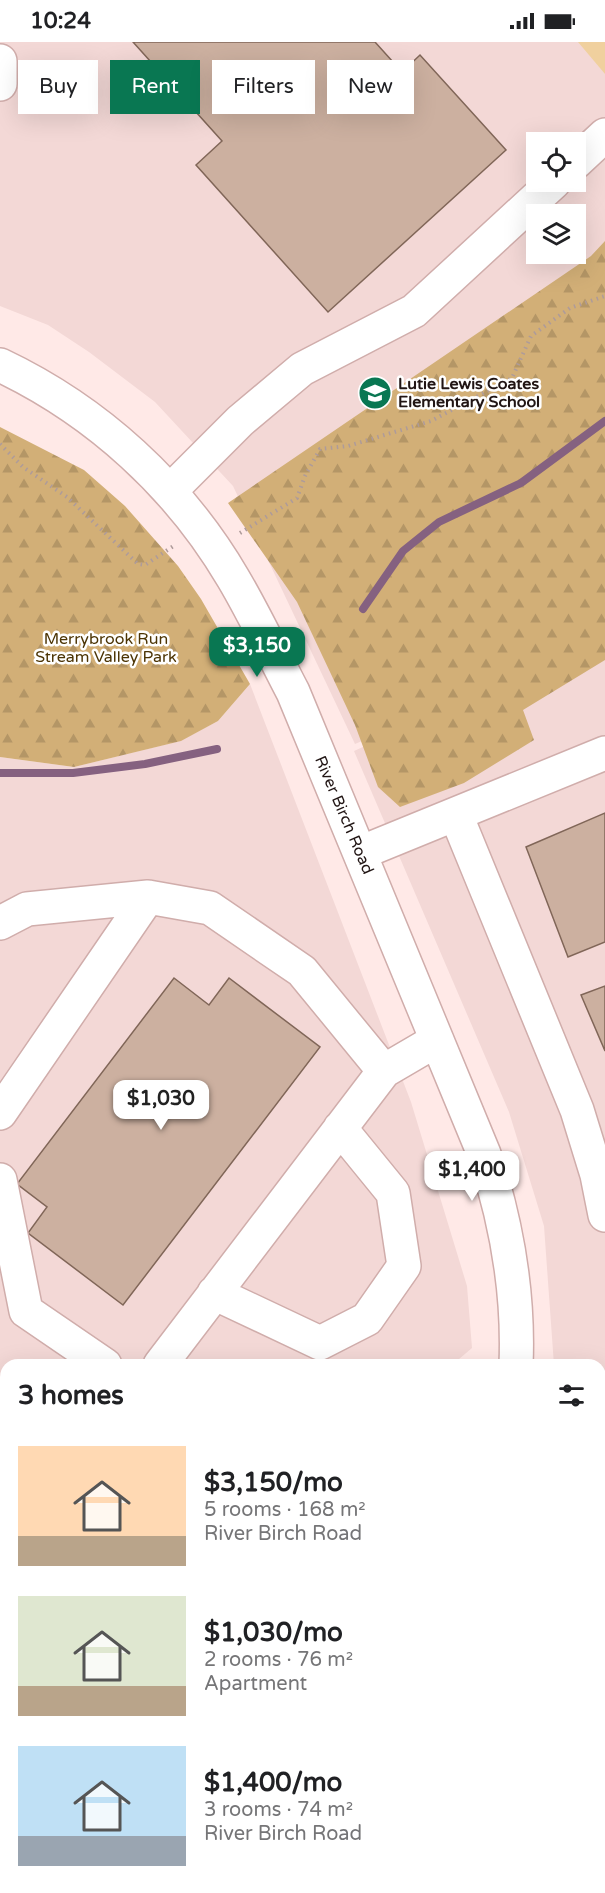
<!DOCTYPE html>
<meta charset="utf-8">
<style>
:root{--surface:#fff;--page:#f6f6f6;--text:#202124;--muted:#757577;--accent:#097752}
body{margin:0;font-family:"Varela Round",sans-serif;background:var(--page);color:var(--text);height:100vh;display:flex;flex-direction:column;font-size:22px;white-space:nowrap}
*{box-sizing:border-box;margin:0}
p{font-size:20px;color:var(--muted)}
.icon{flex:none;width:33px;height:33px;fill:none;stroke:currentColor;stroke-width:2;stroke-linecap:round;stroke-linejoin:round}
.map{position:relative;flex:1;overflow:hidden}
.sheet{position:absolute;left:0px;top:1317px;width:606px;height:534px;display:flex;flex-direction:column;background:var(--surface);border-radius:18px 18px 0 0;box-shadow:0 6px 24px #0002}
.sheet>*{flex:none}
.hud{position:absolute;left:18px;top:18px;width:570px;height:54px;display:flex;gap:12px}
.controls{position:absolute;left:526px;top:90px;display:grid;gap:12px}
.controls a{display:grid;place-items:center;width:60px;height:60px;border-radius:0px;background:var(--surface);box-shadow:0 6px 24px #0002;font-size:30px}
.price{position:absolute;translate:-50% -51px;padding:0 14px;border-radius:12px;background:#fff;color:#222;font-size:20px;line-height:39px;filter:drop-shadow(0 2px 3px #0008)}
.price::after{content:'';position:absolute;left:50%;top:36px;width:18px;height:14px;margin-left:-9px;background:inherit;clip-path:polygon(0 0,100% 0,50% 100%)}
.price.active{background:var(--accent);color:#fff}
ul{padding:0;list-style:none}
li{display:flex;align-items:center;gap:18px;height:150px;padding:0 18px}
li span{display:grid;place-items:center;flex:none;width:168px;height:120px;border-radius:0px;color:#555}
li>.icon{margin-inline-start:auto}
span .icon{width:72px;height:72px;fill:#fffc;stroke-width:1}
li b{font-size:26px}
h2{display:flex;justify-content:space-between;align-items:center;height:72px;padding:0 18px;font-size:26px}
.chip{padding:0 21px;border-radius:0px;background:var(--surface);box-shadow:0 6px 24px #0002;font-size:21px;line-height:54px}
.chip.active{background:var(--accent);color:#fff}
.status{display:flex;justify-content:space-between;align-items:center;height:42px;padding:0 30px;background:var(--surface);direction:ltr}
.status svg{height:16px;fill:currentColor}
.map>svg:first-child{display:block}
.built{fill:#f3d8d6;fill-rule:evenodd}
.forest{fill:url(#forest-firs)}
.pitch{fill:#f0d09e}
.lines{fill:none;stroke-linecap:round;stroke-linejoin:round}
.stream{stroke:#856180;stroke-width:8}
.building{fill:#ccb0a0;stroke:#806658;stroke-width:1.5}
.minor-casing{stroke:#d0adab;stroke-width:36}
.path{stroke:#ae9b9a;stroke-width:4;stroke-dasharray:1.5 4.5;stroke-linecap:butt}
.minor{stroke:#fff;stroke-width:33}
.labels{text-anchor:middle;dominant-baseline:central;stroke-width:5;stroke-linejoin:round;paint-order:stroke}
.poi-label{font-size:16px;font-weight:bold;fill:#211514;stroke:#fff;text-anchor:start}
.park-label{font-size:16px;fill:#4c3404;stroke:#fff}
.street-label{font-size:16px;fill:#211514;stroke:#fff}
</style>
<div class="status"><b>10:24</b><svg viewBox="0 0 49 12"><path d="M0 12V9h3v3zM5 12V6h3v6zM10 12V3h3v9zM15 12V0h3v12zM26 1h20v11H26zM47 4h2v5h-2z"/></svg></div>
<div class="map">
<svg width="605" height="1851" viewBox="0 0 605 1851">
<defs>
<pattern id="forest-firs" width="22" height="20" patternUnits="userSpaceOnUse" patternTransform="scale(1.5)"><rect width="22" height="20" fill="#d2af77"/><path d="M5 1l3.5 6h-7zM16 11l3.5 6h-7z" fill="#b49666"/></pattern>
</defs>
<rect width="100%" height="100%" fill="#ffe9e7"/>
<path class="built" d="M0,0H605V531L407,680L355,702L233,444L155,360L89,310L48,283L0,264ZM537,100H576V140H537ZM537,172H576V212H537Z
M605,596V1376L600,1375V1323H554L544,1184L509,1070L354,709Z
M250,642L411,1060L467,1244L472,1306L452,1323H6V1378L0,1350V715L74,725L180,699L218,679Z
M600,1448L605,1449V1851H0V1507L6,1506V1845H600Z"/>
<path class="forest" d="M605,199V618L523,668L534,698L464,741L400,765L378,745L355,683L297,560L228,461L591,214Z
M0,385L84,428L125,464L178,524L201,557L250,642L218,679L181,699L74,725L0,715Z"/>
<path class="pitch" d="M578,0H605V32Z"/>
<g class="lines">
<path class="stream" d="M363,567L403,509L439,480L521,441L605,379
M0,731H73L145,722L217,707"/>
</g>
<path class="building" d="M133,0H375L402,30L420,13L506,108L328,270L196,123L222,99Z
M605,771V900L568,915L526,805Z
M174,936L209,963L229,936L320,1005L123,1263L28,1191L47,1165L17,1142Z
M605,944V1009L581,953Z
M6,1696V1845H70L37,1851H0V1698Z"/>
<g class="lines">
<g class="minor-casing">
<path id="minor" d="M0,19V42
M576,120L605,93
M0,323C97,369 179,444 233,536C255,573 273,612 293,650L484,1112C507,1181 519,1250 516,1323
M170,449L240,379L302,327L414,269L554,140
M456,773L577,1068L597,1133L605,1173
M360,811L605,711
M0,881L27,867L148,855L210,866L302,929L384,1029
M0,1071L148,855
M0,1138L26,1269L105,1323
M214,1251L320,1301L367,1277L404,1224L393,1151L340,1086
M160,1323L384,1029L437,998
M600,1410L605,1411
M0,1467L6,1466
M600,1514L605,1515
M0,1632L6,1636
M337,1845V1851
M417,1845L424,1851
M286,1851L310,1845"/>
</g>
<path class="path" d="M0,402L23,425L67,455L138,522L145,523L175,503
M240,491L297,456L305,434L320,407L348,404L431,379L512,336L531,294L570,266L605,254"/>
<use href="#minor" class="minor"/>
</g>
<defs>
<g id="school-disc" transform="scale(1.725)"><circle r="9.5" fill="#097752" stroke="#fff"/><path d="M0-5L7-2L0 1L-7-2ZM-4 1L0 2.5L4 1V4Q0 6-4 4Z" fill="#fff"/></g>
</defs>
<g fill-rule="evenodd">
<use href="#school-disc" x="375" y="351"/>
</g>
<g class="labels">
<g class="poi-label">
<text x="398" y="342">Lutie Lewis Coates<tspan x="398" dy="18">Elementary School</tspan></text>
</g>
<g class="park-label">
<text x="106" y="597">Merrybrook Run<tspan x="106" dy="18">Stream Valley Park</tspan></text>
</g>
<g class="street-label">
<text transform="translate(344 773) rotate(67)">River Birch Road</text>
</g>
</g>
</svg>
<div class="controls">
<a><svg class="icon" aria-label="locate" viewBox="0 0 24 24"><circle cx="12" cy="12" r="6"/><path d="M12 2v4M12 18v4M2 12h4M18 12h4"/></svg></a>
<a><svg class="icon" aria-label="layers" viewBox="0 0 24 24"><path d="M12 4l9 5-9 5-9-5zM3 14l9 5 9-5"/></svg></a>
</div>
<b class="price active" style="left:257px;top:636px">$3,150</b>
<b class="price" style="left:161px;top:1089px">$1,030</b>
<b class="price" style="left:472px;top:1160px">$1,400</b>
<div class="hud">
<a class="chip">Buy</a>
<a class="chip active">Rent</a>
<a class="chip">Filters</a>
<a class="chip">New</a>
</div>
<section class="sheet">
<h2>3 homes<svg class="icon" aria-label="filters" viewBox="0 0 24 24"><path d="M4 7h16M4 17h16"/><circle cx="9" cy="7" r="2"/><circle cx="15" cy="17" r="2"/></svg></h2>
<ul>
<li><span style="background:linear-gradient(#ffd9b3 75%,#b9a48a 0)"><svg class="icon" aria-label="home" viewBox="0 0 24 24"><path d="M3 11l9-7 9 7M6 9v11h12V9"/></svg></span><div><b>$3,150/mo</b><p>5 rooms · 168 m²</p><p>River Birch Road</p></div></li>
<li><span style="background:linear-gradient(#dfe7d0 75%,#b9a48a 0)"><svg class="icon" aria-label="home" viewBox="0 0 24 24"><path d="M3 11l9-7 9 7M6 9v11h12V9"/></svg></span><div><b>$1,030/mo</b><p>2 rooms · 76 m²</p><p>Apartment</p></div></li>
<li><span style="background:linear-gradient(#bfe0f5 75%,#9aa5b1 0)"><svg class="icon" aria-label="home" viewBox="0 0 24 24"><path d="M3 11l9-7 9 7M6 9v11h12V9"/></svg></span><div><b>$1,400/mo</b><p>3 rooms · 74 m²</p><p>River Birch Road</p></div></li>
</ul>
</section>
</div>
